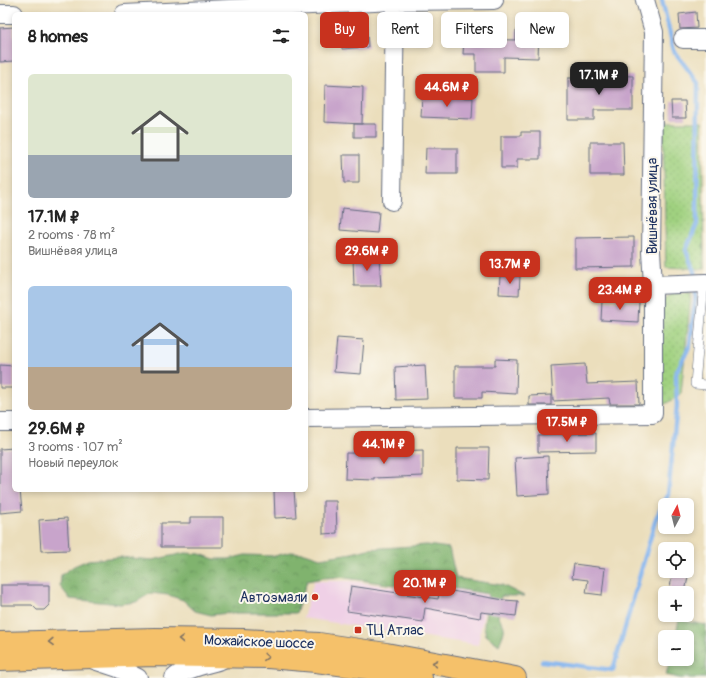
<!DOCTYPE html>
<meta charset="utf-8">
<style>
:root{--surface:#fff;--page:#f6f6f6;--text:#222;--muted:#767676;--accent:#c8321e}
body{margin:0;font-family:Pangolin,sans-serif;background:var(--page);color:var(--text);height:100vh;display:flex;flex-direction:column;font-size:15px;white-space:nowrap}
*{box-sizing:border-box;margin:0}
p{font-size:13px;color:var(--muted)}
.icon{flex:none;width:22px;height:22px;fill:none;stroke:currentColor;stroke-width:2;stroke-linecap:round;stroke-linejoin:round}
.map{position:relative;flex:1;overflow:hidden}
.side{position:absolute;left:12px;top:12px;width:296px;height:480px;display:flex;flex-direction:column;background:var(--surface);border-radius:6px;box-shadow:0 2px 6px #0003}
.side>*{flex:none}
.top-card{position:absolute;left:320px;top:12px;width:326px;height:36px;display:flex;gap:8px}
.needle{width:26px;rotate:7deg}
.tools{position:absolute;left:658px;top:498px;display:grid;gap:8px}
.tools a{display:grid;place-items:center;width:36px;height:36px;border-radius:6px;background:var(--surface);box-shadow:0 2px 6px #0003;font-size:20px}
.price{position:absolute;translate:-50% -34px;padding:0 9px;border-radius:8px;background:var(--accent);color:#fff;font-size:13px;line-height:26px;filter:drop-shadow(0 1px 2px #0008)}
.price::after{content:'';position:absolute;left:50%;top:24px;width:12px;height:9px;margin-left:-6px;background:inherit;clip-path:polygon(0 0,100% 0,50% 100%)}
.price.on{background:#222;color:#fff}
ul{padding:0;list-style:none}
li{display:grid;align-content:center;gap:8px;height:212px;padding:0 16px}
li span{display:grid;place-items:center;height:124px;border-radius:6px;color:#555}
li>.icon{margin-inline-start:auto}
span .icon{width:72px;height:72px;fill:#fffc;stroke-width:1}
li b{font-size:17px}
h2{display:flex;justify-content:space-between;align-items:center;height:48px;padding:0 16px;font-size:17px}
.tag{padding:0 14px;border-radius:6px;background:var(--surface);box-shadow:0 2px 6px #0003;font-size:14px;line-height:36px}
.tag.on{background:var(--accent);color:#fff}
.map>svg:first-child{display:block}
.built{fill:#efd0e6}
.grass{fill:url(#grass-dots);stroke:#5e806f}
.forest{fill:url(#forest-crowns);stroke:#4e7166}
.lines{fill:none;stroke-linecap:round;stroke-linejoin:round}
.stream{stroke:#82b4ef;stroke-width:4.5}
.building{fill:#c8a4cb}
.lane-casing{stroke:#646c7f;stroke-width:10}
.street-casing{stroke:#646c7f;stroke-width:20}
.primary-casing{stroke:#646c7f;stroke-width:24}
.lane{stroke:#fff;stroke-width:9}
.street{stroke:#fff;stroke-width:18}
.primary{stroke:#f5c16b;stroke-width:22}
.oneway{stroke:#7d7164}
.poi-dot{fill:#c8321e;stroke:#fbf7ec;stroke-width:1.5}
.labels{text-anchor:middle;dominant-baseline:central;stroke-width:4;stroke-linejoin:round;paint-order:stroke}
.street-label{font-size:14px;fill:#1b2f5e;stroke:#fbf7ec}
.poi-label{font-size:14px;fill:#1b2f5e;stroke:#fbf7ec;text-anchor:end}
</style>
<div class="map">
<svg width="706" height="678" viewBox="0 0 706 678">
<defs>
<pattern id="grass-dots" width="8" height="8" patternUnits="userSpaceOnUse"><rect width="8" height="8" fill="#a0d180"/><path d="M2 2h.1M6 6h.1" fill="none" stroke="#89b471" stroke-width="1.8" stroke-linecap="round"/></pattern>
<pattern id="forest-crowns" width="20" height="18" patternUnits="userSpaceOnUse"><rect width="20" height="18" fill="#80b36e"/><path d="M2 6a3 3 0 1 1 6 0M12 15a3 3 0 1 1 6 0" fill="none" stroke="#68925e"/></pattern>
</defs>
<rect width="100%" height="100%" fill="#fbf7ec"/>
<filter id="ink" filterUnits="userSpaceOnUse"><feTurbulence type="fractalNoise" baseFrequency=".025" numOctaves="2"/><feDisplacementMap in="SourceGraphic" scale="8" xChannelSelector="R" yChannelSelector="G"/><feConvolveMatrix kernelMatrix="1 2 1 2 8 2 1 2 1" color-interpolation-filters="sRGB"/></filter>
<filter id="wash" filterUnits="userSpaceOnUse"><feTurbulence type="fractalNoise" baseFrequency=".012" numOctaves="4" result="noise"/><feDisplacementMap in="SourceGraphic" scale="16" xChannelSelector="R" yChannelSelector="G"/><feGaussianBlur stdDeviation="0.9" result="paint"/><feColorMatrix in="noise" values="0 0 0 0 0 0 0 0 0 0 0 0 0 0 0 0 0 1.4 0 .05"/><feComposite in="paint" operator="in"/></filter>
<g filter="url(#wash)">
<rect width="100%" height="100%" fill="#ebdebc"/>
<path class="built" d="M314,581H350L423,591L436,586L487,595L478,645L303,618Z"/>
<path class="grass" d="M663,122H702L704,269L666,267Z
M673,293L691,294L681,394L659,408L663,302Z"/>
<path class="forest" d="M427,545L449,548L456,578L502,585L524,596H501L498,617C508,628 504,632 499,645L486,635L484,626L488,594L433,585L423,589L339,577L323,578L307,581L296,613H228L211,615L195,611L183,600L168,595L151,593L136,602L120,604L70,599L60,586L61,575L74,566L88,560L120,557L152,560L185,553L200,554L214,559H229L245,555L275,556L290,552L305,553L320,558L352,553L368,549Z
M679,620L706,625V678H680L666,675L670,659H687V637H675Z"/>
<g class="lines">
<path class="stream" d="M662,0L674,51L698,83L697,224L686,250L695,274
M542,661L613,670L656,518L668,495L677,406L676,373L690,345L696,293"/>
</g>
<g id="blocks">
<path class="building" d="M696,12L697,28L680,29L679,14Z
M366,17L368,47L342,49L341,19Z
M405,23H424V43H405Z
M14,27V61L0,62V28Z
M516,30L539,31L538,58L504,57V72H476V54H463L464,39L516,40Z
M608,75L633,76V110H594V120H568V78H608Z
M325,85L363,87L362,124L324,122Z
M422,96L473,98L472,119L421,117Z
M671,101H685L686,118H672Z
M354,124H376V137H354Z
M521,132H540V159H517V168H501V136H521Z
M590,142H623L624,175H590Z
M426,148H457V174H425Z
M343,155H359V183H344Z
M342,208L379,212L377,233L340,230Z
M634,237V267L575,268V238Z
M379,257L381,286H354L353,258Z
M500,276H520L519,295L499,294Z
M602,301L639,302L638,322L601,320Z
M337,338L364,340L361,374L334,372Z
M495,359L517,360L516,394L482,392V398H455V366H495Z
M585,364L587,384L638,382L639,404H610L609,398L553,401L551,366Z
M0,365L14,366V388H0Z
M425,365L427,399L396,400L395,367Z
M551,395V405H529V396Z
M596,433V451L538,452V435Z
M14,448V490H20L22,511L0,513V449Z
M457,448H489L488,480L457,479Z
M423,450V476L375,478V480L345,479L346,453L395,454V451Z
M548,456L549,494L517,496L515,458Z
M294,490L296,517L275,518L274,491Z
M323,501H336L337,533L323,534Z
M191,517H223V547H161V523H191Z
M67,518L69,550L41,551L39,520Z
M574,564L605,568L602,595L586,593L588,580L572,578Z
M673,571H689L685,593H669Z
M1,585H49V605L44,610H37L32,605H1Z
M351,586L438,599L440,589L504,600L518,601L516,616L481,612L480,618L425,608L423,622L347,611Z"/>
</g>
</g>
<g filter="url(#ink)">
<use href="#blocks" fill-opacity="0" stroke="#646c7f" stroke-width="1"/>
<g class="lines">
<g class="lane-casing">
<path id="lane" d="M704,283L695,384L706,385"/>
</g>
<g class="street-casing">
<path id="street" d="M0,14H14
M124,14L395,1L494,0
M683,39H706
M392,201L395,1
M653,285L706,283
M306,418L653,414V285L651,251L654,32L645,0
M0,422H14
M94,660L118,668L138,678
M174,678C183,669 209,664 221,660"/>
</g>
<g class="primary-casing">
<path id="primary" d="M0,643L155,639L243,640L319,644L386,654L515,678
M0,660L154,655L268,657L316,661L384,670L421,678"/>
</g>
<use href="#lane" class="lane"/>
<use href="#street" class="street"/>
<use href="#primary" class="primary"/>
</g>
<defs><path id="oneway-chevron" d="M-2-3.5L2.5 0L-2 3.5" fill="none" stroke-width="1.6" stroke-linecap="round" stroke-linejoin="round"/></defs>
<g class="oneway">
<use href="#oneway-chevron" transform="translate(181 639) rotate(-179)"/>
<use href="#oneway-chevron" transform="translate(51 642) rotate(178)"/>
<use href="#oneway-chevron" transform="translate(266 657) rotate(3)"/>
<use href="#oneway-chevron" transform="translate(435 663) rotate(-169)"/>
</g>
</g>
<g class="poi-dot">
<circle cx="315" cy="597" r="4"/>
<rect x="354" y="626" width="8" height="8" rx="2"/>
</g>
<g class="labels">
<g class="street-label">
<text transform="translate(652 206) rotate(-90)">Вишнёвая улица</text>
<text transform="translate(259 642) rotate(2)">Можайское шоссе</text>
</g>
<g class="poi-label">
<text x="307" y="597">Автоэмали</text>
<text x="366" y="630" text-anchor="start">ТЦ Атлас</text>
</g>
</g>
</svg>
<div class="tools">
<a><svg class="needle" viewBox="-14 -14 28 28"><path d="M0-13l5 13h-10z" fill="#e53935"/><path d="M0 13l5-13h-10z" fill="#767676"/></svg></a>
<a><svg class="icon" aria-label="locate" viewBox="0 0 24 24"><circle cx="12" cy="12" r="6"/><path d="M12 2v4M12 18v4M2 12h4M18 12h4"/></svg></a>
<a>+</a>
<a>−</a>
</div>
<b class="price on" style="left:599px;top:96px">17.1M ₽</b>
<b class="price" style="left:447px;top:108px">44.6M ₽</b>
<b class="price" style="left:367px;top:272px">29.6M ₽</b>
<b class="price" style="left:510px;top:285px">13.7M ₽</b>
<b class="price" style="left:620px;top:311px">23.4M ₽</b>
<b class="price" style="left:567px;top:443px">17.5M ₽</b>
<b class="price" style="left:384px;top:465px">44.1M ₽</b>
<b class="price" style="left:425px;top:604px">20.1M ₽</b>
<div class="top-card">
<a class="tag on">Buy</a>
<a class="tag">Rent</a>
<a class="tag">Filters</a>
<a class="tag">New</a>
</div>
<section class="side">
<h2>8 homes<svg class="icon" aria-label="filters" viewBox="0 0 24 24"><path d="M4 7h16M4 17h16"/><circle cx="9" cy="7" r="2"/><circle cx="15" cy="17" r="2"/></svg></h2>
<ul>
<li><span style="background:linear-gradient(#dfe7d0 65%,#9aa5b1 0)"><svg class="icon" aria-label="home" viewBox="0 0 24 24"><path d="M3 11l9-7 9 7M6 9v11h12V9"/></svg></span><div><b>17.1M ₽</b><p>2 rooms · 78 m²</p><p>Вишнёвая улица</p></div></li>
<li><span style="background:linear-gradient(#a9c7e8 65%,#b9a48a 0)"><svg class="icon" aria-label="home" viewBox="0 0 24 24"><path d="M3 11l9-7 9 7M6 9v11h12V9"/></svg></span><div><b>29.6M ₽</b><p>3 rooms · 107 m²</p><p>Новый переулок</p></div></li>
</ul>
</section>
</div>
